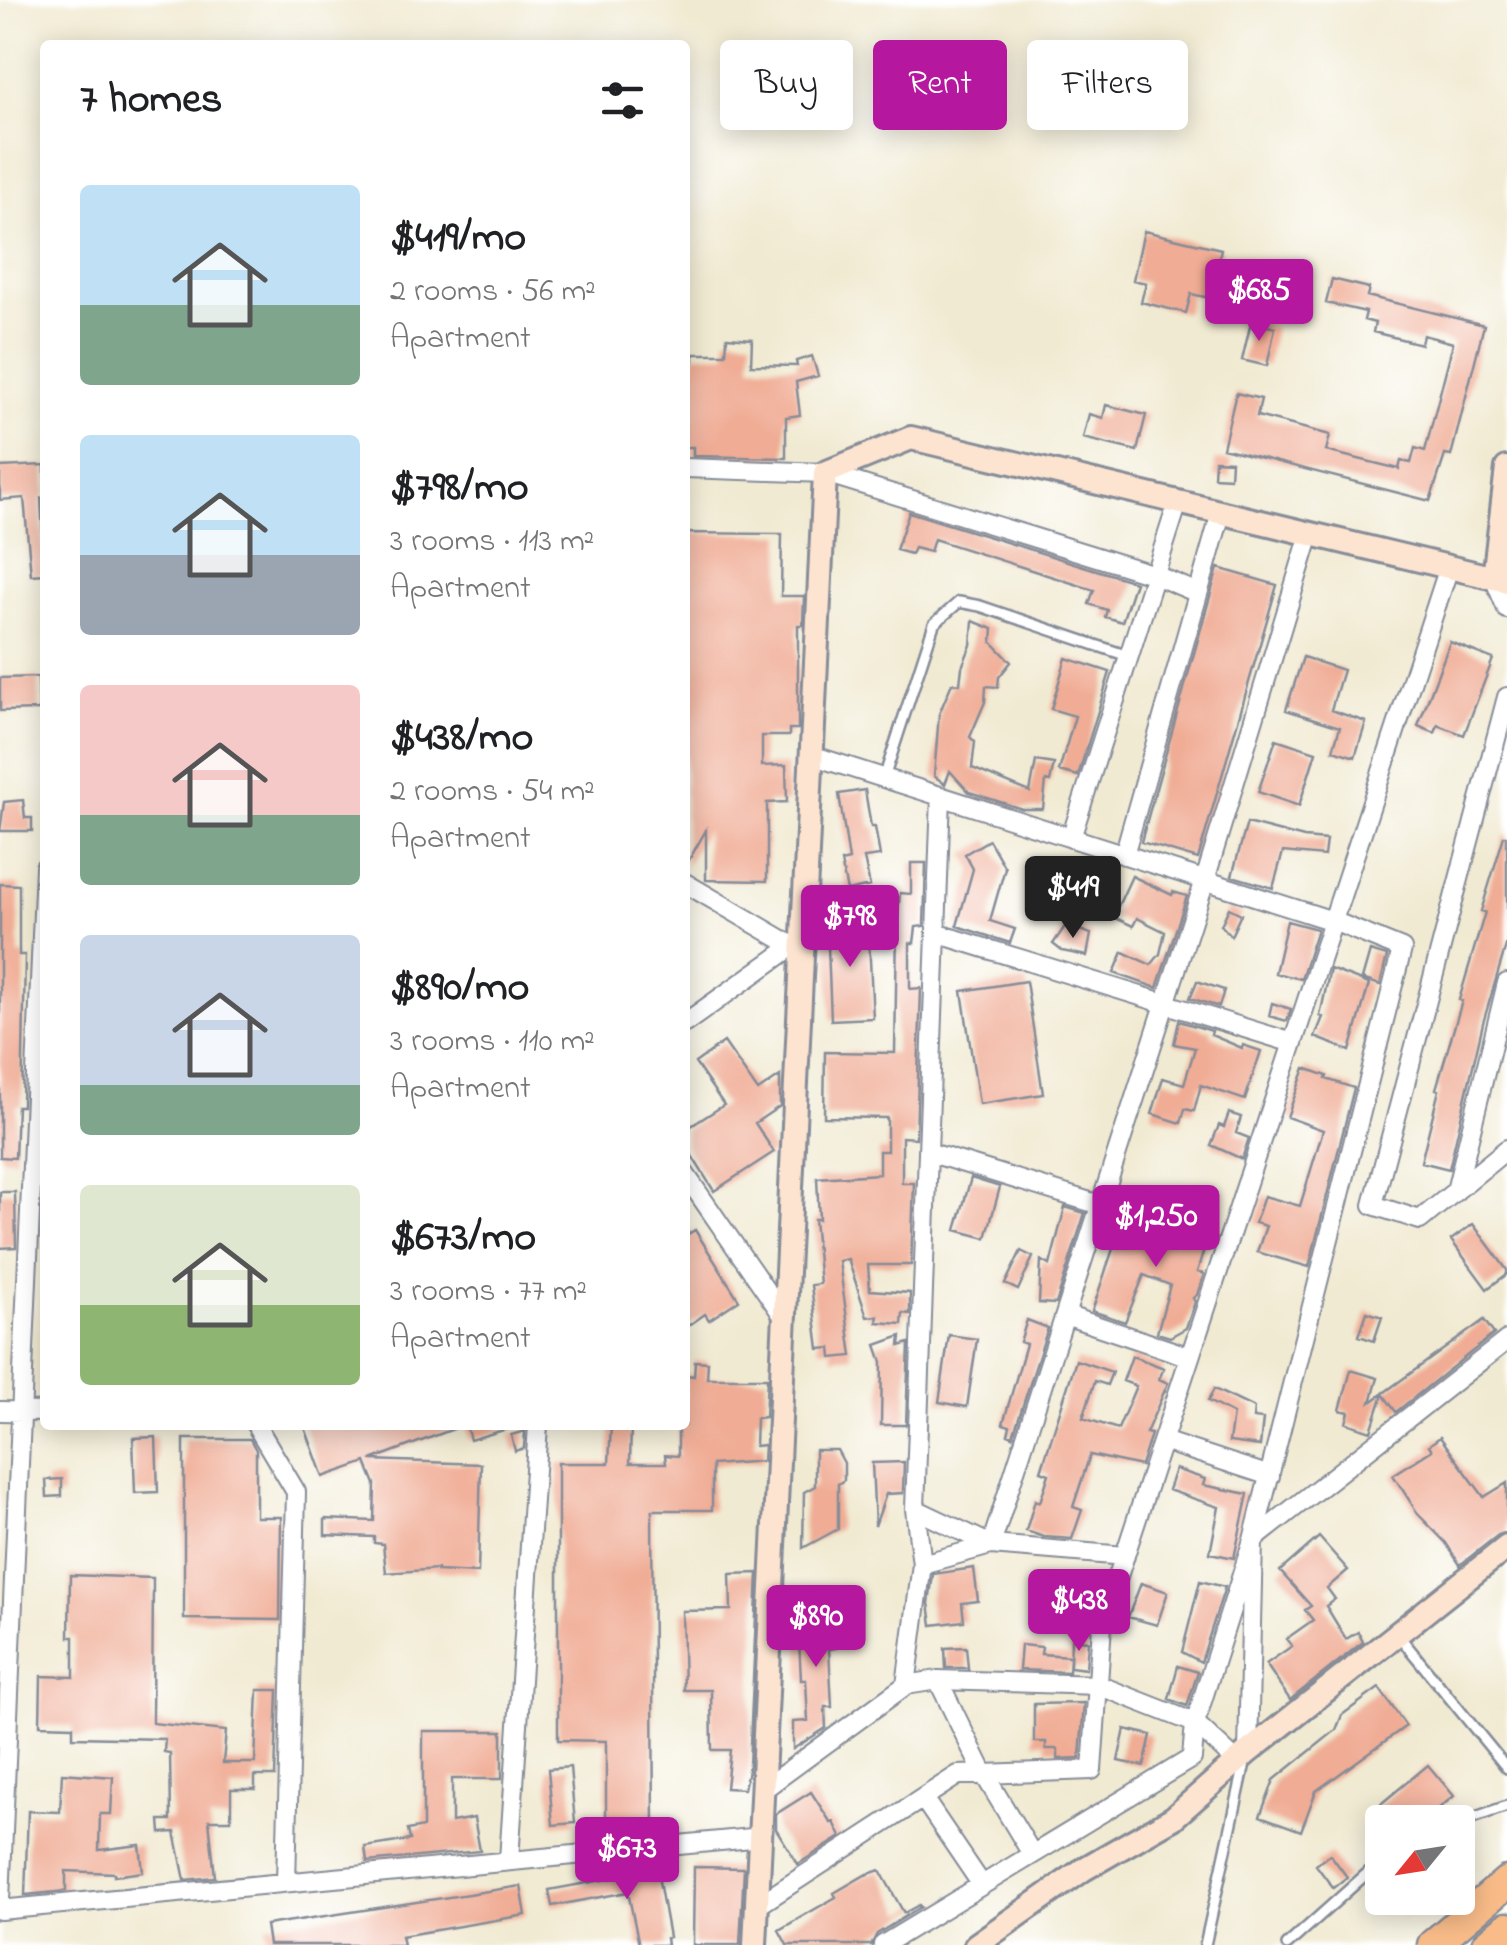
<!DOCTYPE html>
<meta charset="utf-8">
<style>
:root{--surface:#fff;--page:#f6f6f6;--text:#202124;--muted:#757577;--accent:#b5179e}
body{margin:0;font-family:"Indie Flower",sans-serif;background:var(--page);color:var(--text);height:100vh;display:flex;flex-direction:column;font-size:38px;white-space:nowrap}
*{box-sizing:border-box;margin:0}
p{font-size:32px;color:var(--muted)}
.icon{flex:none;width:55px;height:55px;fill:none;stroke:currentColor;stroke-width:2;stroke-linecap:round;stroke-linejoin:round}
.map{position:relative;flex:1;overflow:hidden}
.details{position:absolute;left:40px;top:40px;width:650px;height:1390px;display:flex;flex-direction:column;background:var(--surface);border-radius:10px;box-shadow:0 5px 25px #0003}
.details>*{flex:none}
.banner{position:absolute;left:720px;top:40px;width:635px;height:90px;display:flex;gap:20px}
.needle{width:65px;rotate:240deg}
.buttons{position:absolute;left:1365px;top:1805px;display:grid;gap:20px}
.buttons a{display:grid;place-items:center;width:110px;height:110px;border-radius:10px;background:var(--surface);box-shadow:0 5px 25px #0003;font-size:50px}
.price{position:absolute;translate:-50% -85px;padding:0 22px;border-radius:10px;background:var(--accent);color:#fff;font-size:32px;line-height:65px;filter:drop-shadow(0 2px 5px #0008)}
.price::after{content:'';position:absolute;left:50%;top:60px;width:30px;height:22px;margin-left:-15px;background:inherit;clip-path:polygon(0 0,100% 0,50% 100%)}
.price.active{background:#222;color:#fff}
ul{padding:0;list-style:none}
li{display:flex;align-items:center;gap:30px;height:250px;padding:0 40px}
li span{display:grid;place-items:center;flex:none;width:280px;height:200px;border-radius:10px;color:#555}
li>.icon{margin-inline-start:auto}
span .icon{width:120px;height:120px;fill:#fffc;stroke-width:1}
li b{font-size:42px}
h2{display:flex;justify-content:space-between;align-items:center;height:120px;padding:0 40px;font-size:42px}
.tag{padding:0 35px;border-radius:10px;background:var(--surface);box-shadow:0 5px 25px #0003;font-size:35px;line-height:90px}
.tag.active{background:var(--accent);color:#fff}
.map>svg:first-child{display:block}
.building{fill:#f0ac94}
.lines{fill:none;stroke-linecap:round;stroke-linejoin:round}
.lane-casing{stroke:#868c98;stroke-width:14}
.street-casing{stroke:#868c98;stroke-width:22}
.secondary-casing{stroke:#868c98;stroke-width:28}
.highway-casing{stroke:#868c98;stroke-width:35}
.lane{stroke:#fff;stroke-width:9}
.street{stroke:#fff;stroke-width:18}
.secondary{stroke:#fde4d0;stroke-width:22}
.highway{stroke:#f9bc89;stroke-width:30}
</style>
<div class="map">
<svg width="1507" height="1945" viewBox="0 0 1507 1945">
<rect width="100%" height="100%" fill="#fff"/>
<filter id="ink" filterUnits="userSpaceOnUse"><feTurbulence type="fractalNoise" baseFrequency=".01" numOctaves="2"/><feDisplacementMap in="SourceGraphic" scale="20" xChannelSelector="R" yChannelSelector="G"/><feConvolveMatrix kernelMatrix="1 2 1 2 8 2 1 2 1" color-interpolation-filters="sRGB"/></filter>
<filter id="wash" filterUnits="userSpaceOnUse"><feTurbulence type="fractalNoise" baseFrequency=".0048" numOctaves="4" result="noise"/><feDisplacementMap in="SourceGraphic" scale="40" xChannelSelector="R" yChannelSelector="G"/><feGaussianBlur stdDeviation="2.25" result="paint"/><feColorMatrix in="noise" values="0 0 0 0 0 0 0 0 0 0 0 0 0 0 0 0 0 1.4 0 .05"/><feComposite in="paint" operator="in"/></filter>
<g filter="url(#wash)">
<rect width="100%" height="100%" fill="#f1ead2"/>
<g id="blocks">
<path class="building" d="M1144,231L1221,249L1210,298L1191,294L1186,313L1141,302L1146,283L1133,280Z
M1332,279L1369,288L1367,296L1484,325L1451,456L1445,455L1430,501L1223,448L1236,393L1261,399L1257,416L1330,435L1326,451L1399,469L1401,461L1411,463L1415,448L1425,451L1453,343L1423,335L1421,344L1373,332L1375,323L1364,320L1366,312L1326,303Z
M1251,322L1275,328L1267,366L1242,360Z
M727,337L752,339L751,365L797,366L796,361L812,356L818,376L796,382L800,415L786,417V458L693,456V447H685V361H694V354H726Z
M1106,405L1146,415L1137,451L1083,438L1089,414L1103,418Z
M1215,460L1231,461L1230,478L1214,477Z
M45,465V497L41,498L45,574L31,575L24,498L0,500V467Z
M909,512L1135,582L1122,622L1105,617L1107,610L1089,604L1094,590L934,539L930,552L914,548L911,554L896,550Z
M685,533L782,534L781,596H804L803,625H798V729H789V736H762V766L786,765L787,802L767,803V881L706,880V830L685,867Z
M1218,568L1277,585L1198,859L1141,842Z
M973,621L993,629L992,642L1011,662L999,677L998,687L986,686L985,702L970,737L975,742L972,768L1030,792L1036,761L1054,764L1050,782L1046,781L1043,809H1022L969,792L950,771L945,784L934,776L939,714L952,683L960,684L962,667L971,645Z
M1450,642L1493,659L1464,735L1438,725L1435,733L1418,726Z
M1303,657L1343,670L1331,710L1366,722L1355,757L1333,750L1340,727L1286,710Z
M1066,658L1110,672L1078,776L1059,771L1075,716L1051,709Z
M38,677L39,710L0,711V678Z
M1276,739L1316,752L1299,806L1258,792Z
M865,790L871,827H875L880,856L864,858L870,886L847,891L841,862L849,860L839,794Z
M23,800L25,818H32V831H0L4,802Z
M1247,823L1304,838L1326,840L1324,856L1283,852L1273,888L1232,876Z
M1504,836H1507V942L1483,1023L1449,1169L1421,1162L1439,1090L1436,1089L1462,1001L1459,1000L1485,912L1481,911Z
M989,840L1005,868L990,921L1015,929L1010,943L957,926L973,869L965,854Z
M911,863H926L924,926L916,927L914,943H910V989L921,988L916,1138L902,1137V1183H914L911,1265H868L870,1290L910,1293V1314L903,1313L902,1324L877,1322L878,1316L867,1317L848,1259L839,1261L852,1356L832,1358L831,1348L819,1349L811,1285L820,1284L814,1219H819L817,1178L879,1174V1151H887V1118L824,1117L825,1052L895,1053L897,926L900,893L911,894Z
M1132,876L1172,895L1173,892L1187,896L1157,988L1114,973L1123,952L1151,965L1160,954L1165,932L1137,918L1133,926L1113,917Z
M0,884L19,885V955H25L22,1106H17L15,1158L0,1157Z
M1037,898L1055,904L1050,917L1033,911Z
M1229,908L1241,914L1231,936L1221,925Z
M868,921L873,1018L831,1020L827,922Z
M1287,921L1317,929L1301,979L1275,973Z
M1066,925L1091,934L1087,956L1062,951L1053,944Z
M1370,951L1387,956L1380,985L1362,979Z
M1330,969L1369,984L1350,1051L1315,1037L1323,1017L1320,1016Z
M1026,981L1043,1094L979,1104L962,991Z
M1197,981L1224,990L1219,1007L1190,998Z
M1272,1003L1291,1009L1287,1021L1269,1016Z
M1179,1021L1212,1031L1211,1035L1242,1048L1243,1045L1261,1051L1245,1100L1201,1085L1194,1111L1185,1109L1181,1123L1152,1114L1163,1078L1184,1084L1195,1048L1174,1044Z
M724,1042L758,1091L780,1076V1106L755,1123L774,1152L714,1191L685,1145V1130L724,1105L695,1063Z
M1305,1068L1327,1076L1326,1079L1354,1088L1309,1267L1257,1252L1266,1226L1255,1223L1264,1196L1300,1206L1323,1130L1287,1117Z
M1229,1113L1241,1117L1236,1133L1249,1138L1242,1159L1211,1145L1219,1125L1224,1127Z
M971,1178L1000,1187L986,1238L956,1230Z
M1192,1190L1210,1225L1203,1229L1208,1237L1197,1272L1204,1274L1197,1295L1193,1298L1195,1302L1186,1328L1170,1337L1157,1333L1170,1285L1144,1275L1125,1322L1092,1311L1122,1222L1176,1241Z
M0,1192H15L16,1247L0,1248Z
M1065,1207L1085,1213L1056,1304L1039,1303L1041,1260L1050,1265Z
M1473,1224L1507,1270V1274L1487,1289L1451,1240Z
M695,1230L739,1300L709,1320L705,1314L685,1328V1236Z
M1021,1251L1033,1257L1018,1290L1005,1284Z
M1367,1312L1382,1317L1374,1341L1359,1336Z
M1027,1320L1048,1328L1013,1436L1008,1434L1010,1426L1003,1424L1026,1344L1020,1342Z
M1484,1320L1494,1334L1396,1412L1383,1394L1371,1431L1346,1423L1349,1412L1340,1410L1351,1370L1378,1378L1371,1402Z
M949,1335L977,1339L967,1407L939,1402Z
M901,1336L900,1346L909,1343L906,1425H881L882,1362L876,1345Z
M1132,1356L1164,1368L1159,1379L1168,1383L1146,1433L1151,1434L1141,1466L1090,1455L1073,1507L1082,1510L1072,1539L1044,1537L1026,1531L1035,1500L1040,1502L1049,1474L1041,1471L1076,1360L1112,1372L1107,1385L1095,1381L1083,1418L1118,1429L1136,1386L1123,1381Z
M695,1361L708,1362L707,1378H767L765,1417L756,1418L755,1446L764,1445L763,1461L712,1465V1510H652L654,1835H606V1741L558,1740V1463H609L611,1425H631L630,1463H666L665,1455L678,1456V1425H685V1375L694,1376Z
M1214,1389L1254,1408L1253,1418L1263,1419L1260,1446L1229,1442L1233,1414L1208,1401Z
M304,1425H464L371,1460L481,1464L478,1573L437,1571V1569L386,1573L383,1544L374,1543V1537L325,1535V1519L374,1521L375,1484L366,1462L323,1477Z
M466,1425H507V1429L470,1440Z
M525,1431L524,1448L515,1451L511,1435Z
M156,1437L158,1492L135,1493L133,1438Z
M1440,1437L1484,1497L1507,1483V1532L1498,1535L1460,1565L1446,1543L1418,1514L1393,1475L1432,1450L1429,1445Z
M184,1439H250L256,1450V1517H281L280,1620L184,1619Z
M815,1450H837L844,1463V1480L838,1484V1529L803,1548L804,1492L815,1486Z
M904,1462L903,1493L886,1494L875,1526L872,1463Z
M1175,1469L1205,1479L1203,1485L1248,1494L1234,1558L1210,1553L1219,1507L1168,1490Z
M62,1479V1496L47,1497L46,1480Z
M1319,1537L1348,1570L1327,1588L1335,1599L1326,1606L1346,1639L1358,1632L1363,1642L1290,1700L1266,1664L1292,1646L1286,1639L1313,1620L1305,1610L1311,1606L1280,1571Z
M974,1568L978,1601L962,1603L964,1621L932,1625L929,1603L933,1574Z
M758,1573L749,1765L744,1789L726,1788L730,1750H712L711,1690H684L682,1611L731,1610L730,1574Z
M70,1575L153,1578L152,1723L226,1731L223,1763H255L258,1690H278L275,1776H255V1789H231V1820H209L215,1877L185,1880L175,1832L161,1833L160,1820H171L170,1753L164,1752L165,1739L73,1737V1726L40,1725L41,1676L74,1677V1637H69Z
M1200,1581L1225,1587L1201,1662L1182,1652Z
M1141,1583L1168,1592L1157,1625L1128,1617Z
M834,1599L836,1648L829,1649L832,1707H825L826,1728L793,1749V1722L808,1721L806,1680H801L798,1620L822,1619L821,1600Z
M1071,1639L1088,1641L1086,1669L1070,1667Z
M1021,1645L1042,1647L1041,1654L1070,1656L1069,1672L1019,1670Z
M966,1647L968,1668H946L945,1648Z
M1178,1666L1198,1672L1187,1706L1169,1699Z
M1379,1688L1406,1726L1316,1791L1301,1831L1260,1816L1274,1780L1336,1730L1342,1715Z
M1084,1703L1080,1758L1058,1759V1749H1046V1742H1034V1704Z
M1125,1729L1151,1735L1144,1766L1118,1761Z
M423,1731H502V1779H452V1822L474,1818L480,1851L367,1862L365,1847L410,1840L408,1830L423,1827Z
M1428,1765L1454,1796L1422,1822H1380L1371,1812Z
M570,1767L575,1823L553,1825L548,1769Z
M62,1773L113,1777L111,1814H100L99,1850L140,1845L143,1872L114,1876V1873L66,1871V1891L25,1895L28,1811L60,1812Z
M811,1792L831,1823L834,1822L841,1837L798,1864L776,1829V1814Z
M1330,1854L1347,1877L1333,1888L1316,1865Z
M694,1867L744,1868L740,1945H693Z
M657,1870L669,1937L666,1938L667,1945H639L628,1892L552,1906L549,1890Z
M880,1870L904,1913L919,1905L921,1907L877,1934L871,1945H787L779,1930L836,1897L834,1893L865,1875Z
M521,1886L526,1915L401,1936L403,1945H269L266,1925Z"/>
</g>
</g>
<g filter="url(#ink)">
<use href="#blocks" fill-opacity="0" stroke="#868c98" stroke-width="2.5"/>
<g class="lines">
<g class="lane-casing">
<path id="lane" d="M884,778L934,624L959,602L980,606L1128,656
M1399,1636L1507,1768
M1458,1823L1507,1806
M1205,1945L1246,1759
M1287,1945L1382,1860"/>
</g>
<g class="street-casing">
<path id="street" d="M685,468L825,473L1155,575L1198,593
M1494,578L1507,609
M1507,697L1373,1205L1420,1220L1507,1149
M811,755L1333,921L1402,949L1253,1540L1507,1340
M1071,838L1178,502
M1124,855L1221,513
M685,883L793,946
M936,933L1293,1043
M685,1023L804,938
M928,1152L1100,1205
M685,1174L786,1320
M1456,1191L1507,983
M1065,1315L1190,1357
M0,1411L45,1412
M256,1425L296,1492L286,1882
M1163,1441L1270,1476
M915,1509L991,1545L922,1564
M1125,1556L991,1545L1205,880L1310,534
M938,1680L984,1774L1032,1854
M906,1685L938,1680L1098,1685L1195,1723L1237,1762
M765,1788L906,1685L922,1564L915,1509L941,796
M923,1798L982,1885
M509,1860L538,1425
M0,1900L45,867
M757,1906L958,1775L1092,1770L1102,1625L1449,567
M0,1910L762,1837
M883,1945L1192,1758L1195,1723L1253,1540L1248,1752"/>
</g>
<g class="secondary-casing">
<path id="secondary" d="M1494,578L1507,468
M755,1945L825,473L911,438L1507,581
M976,1945L1084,1869L1173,1818L1248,1752L1507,1547"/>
</g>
<g class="highway-casing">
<path id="highway" d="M1433,1945L1507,1882
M1487,1945L1507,1928"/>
</g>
<use href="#lane" class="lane"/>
<use href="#street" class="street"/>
<use href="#secondary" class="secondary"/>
<use href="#highway" class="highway"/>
</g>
</g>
</svg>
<div class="buttons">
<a><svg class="needle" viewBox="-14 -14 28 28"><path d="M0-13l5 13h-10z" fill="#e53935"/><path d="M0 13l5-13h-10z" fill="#757577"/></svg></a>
</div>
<b class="price" style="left:1259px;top:344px">$685</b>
<b class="price active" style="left:1073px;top:941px">$419</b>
<b class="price" style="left:850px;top:970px">$798</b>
<b class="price" style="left:1156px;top:1270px">$1,250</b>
<b class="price" style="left:1079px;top:1654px">$438</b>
<b class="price" style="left:816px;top:1670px">$890</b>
<b class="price" style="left:627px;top:1902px">$673</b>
<div class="banner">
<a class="tag">Buy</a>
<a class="tag active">Rent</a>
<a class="tag">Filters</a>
</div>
<section class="details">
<h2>7 homes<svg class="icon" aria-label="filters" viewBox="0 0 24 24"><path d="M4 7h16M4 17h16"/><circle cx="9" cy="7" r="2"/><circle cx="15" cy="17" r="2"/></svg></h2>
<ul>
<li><span style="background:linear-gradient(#bfe0f5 60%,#7fa58c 0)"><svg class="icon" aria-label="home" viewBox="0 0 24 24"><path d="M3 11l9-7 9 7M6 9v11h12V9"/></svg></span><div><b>$419/mo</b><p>2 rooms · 56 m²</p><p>Apartment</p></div></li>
<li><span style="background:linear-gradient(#bfe0f5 60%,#9aa5b1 0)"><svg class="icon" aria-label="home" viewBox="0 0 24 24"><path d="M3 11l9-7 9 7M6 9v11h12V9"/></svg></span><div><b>$798/mo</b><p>3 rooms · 113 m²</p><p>Apartment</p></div></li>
<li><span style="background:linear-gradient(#f6c9c9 65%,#7fa58c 0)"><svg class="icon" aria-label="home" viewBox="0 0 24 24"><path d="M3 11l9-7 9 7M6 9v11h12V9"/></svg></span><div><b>$438/mo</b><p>2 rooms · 54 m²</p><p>Apartment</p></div></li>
<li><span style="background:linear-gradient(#c9d6e8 75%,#7fa58c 0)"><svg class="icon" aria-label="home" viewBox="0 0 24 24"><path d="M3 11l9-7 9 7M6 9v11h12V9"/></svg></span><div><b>$890/mo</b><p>3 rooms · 110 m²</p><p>Apartment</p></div></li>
<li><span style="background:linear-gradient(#dfe7d0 60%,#8fb573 0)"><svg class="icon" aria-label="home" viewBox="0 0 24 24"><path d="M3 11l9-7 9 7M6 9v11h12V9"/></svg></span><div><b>$673/mo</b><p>3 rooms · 77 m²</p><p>Apartment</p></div></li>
</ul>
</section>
</div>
